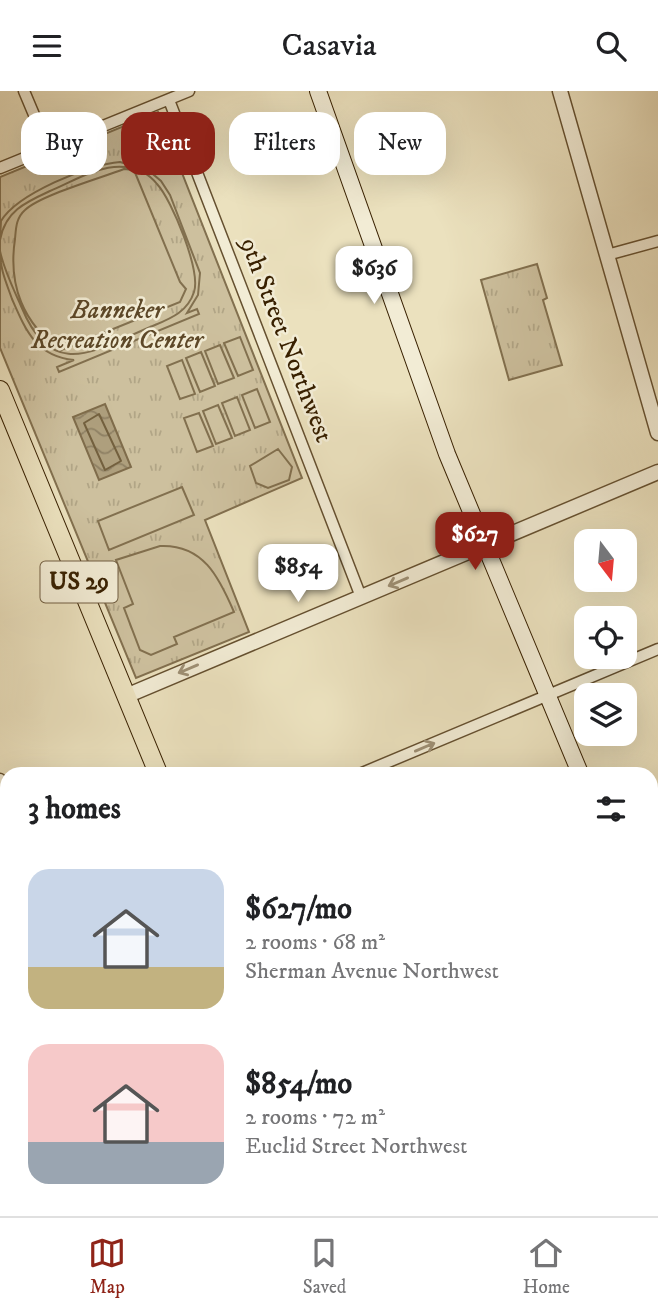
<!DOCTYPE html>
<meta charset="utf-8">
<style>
:root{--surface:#fff;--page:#f2f2f2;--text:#202124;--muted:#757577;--line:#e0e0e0;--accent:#8f2418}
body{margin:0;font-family:"IM FELL DW Pica",serif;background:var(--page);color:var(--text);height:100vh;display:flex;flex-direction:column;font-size:26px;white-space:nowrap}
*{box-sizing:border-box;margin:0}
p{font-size:23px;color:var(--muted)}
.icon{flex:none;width:38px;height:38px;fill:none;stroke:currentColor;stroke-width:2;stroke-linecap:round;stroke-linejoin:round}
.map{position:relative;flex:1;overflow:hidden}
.details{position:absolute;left:0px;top:676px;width:658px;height:450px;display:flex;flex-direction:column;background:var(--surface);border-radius:21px 21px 0 0;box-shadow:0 7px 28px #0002}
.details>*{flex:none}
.hud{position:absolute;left:21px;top:21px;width:616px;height:63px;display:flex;gap:14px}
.needle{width:46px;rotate:164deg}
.buttons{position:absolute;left:574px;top:438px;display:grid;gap:14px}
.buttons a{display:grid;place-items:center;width:63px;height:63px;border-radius:14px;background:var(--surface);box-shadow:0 7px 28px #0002;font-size:35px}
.price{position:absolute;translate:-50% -60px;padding:0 16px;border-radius:14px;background:#fff;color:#222;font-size:23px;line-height:46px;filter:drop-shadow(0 2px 4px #0008)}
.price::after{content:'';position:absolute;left:50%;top:42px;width:21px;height:16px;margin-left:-10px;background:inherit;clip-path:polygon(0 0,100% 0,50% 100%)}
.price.on{background:var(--accent);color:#fff}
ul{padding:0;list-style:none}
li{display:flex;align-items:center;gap:21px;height:175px;padding:0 28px}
li span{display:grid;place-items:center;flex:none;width:196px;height:140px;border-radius:21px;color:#555}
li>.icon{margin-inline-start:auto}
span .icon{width:84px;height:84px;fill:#fffc;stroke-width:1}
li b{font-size:30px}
h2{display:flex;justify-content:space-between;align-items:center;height:84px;padding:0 28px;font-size:30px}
.pill{padding:0 24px;border-radius:21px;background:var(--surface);box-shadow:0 7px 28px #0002;font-size:24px;line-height:63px}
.pill.on{background:var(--accent);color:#fff}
header{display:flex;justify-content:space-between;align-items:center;height:91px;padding:0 28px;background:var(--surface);font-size:32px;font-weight:600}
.dock{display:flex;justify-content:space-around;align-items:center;height:98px;border-top:2px solid var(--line);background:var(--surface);font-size:19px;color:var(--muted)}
.dock a{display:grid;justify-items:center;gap:4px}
.dock .on{color:var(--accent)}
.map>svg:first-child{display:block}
.grass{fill:url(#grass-tufts);stroke:#82704f;stroke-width:2}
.garden{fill:#cdc09e;stroke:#82704f;stroke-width:2}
.water{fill:url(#water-waves);stroke:#7f6c4b;stroke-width:2}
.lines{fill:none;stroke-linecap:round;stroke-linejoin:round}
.shore{stroke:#73603e;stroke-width:2}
.minor-casing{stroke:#655030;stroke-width:13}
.tertiary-casing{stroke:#655030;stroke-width:17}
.secondary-casing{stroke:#382000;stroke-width:18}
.trunk-casing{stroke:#382000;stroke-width:20}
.minor{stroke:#f2ecd5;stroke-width:10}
.tertiary{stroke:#f2ecd5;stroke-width:14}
.secondary{stroke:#f2ecd5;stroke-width:16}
.trunk{stroke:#ebe1be;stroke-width:18}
.oneway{stroke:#9e9075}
.labels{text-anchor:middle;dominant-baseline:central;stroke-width:5;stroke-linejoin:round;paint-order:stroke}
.shield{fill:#f2ecd5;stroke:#705d40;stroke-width:2}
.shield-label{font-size:24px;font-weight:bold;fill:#382000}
.park-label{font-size:26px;font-style:italic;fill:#5d4828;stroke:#f2ecd5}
.street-label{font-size:26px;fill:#382000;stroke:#f2ecd5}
</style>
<header><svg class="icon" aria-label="menu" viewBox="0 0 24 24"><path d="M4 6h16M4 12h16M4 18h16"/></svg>Casavia<svg class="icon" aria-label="search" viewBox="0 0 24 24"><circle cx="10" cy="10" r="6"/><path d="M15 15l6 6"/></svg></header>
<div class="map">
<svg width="658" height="1125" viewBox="0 0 658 1125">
<defs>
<pattern id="grass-tufts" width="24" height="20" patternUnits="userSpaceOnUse" patternTransform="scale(1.75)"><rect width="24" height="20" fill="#cdc09e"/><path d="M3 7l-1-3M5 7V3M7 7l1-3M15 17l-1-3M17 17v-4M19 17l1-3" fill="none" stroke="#b1a586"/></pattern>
<pattern id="water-waves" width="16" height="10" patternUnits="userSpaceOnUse" patternTransform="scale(1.75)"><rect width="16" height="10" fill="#ae9f7d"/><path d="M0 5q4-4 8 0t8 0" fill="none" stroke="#8f8164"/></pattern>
</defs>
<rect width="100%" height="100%" fill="#ebe1be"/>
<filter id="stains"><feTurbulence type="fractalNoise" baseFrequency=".00286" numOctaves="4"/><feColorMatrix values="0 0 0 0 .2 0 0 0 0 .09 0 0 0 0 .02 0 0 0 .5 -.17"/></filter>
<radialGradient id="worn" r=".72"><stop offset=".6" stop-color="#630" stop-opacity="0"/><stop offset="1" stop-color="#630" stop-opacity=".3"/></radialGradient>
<path class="grass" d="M158,21L302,387L205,429L249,541L136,587L0,257V86Z
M537,173L547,207L543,209L562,274L509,289L481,189Z"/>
<path class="garden" d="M120,71L148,79L161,90L170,104L200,182L198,204L187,222L197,218L199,223L59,281L57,276L74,269C36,265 26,240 12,208C6,191 0,178 0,160C4,179 13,197 21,215C53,293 96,258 155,234C172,227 188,220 194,201C201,180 172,109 157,93C149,83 138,77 125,76C100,73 72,91 50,100C26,111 5,120 0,149L1,130C17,103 89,73 120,71Z
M124,78L134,79L180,191L186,198L180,211L61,259C23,233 8,194 15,148C16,137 16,127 25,119C41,104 101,87 124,78Z
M240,246L253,279L238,285L224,252Z
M220,254L234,287L218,293L205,260Z
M201,261L215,295L200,301L186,267Z
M182,269L195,303L180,308L167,275Z
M257,298L270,331L255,337L242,304Z
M237,306L250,339L235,345L222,312Z
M218,314L232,347L216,353L203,320Z
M199,322L213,355L197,361L184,327Z
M278,358L292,376L289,389L268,397L256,392L250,375Z
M182,396L194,424L109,459L98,430Z
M160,455C203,453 219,486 234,521L174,546L177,553L151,564L140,559L124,517L133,513L116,469Z
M7,792V1017H0V795Z"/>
<path class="water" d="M105,313L131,376L99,389L73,326Z"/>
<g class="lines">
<path class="shore" d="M99,323L121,370L105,379L84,332Z"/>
<g class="minor-casing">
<path id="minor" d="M24,0L48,57
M169,9L361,506
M0,77L189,0
M607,164L658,150
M362,682L658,558
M0,688L7,704
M651,739L658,736
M651,1005L658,1002
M0,1125L16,1118
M365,1125L381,1118"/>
</g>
<g class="tertiary-casing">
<path id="tertiary" d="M560,0L658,342
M126,605L658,381"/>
</g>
<g class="secondary-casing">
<path id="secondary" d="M318,0L447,363L580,682
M651,857L658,874
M651,916L658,913
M651,1094L658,1091
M232,1125L248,1118
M578,1125L594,1118"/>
</g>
<g class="trunk-casing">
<path id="trunk" d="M0,299L158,682
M338,1118L341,1125"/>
</g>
<use href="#minor" class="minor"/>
<use href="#tertiary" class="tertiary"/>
<use href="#secondary" class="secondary"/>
<use href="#trunk" class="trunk"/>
</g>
<defs><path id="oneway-shaft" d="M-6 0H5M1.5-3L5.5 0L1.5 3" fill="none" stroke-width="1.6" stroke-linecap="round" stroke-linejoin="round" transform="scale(1.75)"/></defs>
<g class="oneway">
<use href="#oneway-shaft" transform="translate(398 491) rotate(157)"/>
<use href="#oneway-shaft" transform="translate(188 578) rotate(157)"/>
<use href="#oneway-shaft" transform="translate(425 656) rotate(-23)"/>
</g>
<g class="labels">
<rect class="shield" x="40.5" y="470.5" width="77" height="41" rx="5"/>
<g class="shield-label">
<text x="79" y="491">US 29</text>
</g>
<g class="park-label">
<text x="117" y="219">Banneker<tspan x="117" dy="30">Recreation Center</tspan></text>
</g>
<g class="street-label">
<text transform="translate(286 249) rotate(69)">9th Street Northwest</text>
</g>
</g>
<rect width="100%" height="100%" filter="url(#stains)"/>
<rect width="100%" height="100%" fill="url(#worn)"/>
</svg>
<div class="buttons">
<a><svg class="needle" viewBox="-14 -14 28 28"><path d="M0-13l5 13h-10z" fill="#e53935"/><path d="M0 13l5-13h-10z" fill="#757577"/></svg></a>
<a><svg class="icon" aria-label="locate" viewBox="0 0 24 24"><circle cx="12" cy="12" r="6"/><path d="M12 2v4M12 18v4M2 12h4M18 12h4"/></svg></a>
<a><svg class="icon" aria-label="layers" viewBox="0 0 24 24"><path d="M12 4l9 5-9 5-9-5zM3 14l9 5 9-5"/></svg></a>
</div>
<b class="price" style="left:374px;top:215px">$636</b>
<b class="price on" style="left:475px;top:481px">$627</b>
<b class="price" style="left:298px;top:513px">$854</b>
<div class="hud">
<a class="pill">Buy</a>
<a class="pill on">Rent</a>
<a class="pill">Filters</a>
<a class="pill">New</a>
</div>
<section class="details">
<h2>3 homes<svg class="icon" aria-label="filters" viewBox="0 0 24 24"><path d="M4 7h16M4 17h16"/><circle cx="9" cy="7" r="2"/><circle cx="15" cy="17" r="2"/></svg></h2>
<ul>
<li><span style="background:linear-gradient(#c9d6e8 70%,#c2b280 0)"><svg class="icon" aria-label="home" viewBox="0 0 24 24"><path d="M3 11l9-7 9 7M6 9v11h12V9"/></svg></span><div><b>$627/mo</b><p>2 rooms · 68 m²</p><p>Sherman Avenue Northwest</p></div></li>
<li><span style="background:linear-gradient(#f6c9c9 70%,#9aa5b1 0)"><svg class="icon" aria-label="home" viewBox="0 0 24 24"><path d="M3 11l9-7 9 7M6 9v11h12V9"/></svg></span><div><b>$854/mo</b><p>2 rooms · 72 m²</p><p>Euclid Street Northwest</p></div></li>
</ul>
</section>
</div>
<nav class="dock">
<a class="on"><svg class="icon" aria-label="map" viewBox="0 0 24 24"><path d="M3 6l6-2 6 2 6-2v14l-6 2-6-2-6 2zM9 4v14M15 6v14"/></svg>Map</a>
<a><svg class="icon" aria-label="saved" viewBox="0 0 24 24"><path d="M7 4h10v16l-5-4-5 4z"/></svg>Saved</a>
<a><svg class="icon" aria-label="home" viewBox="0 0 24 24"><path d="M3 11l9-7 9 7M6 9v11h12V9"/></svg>Home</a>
</nav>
